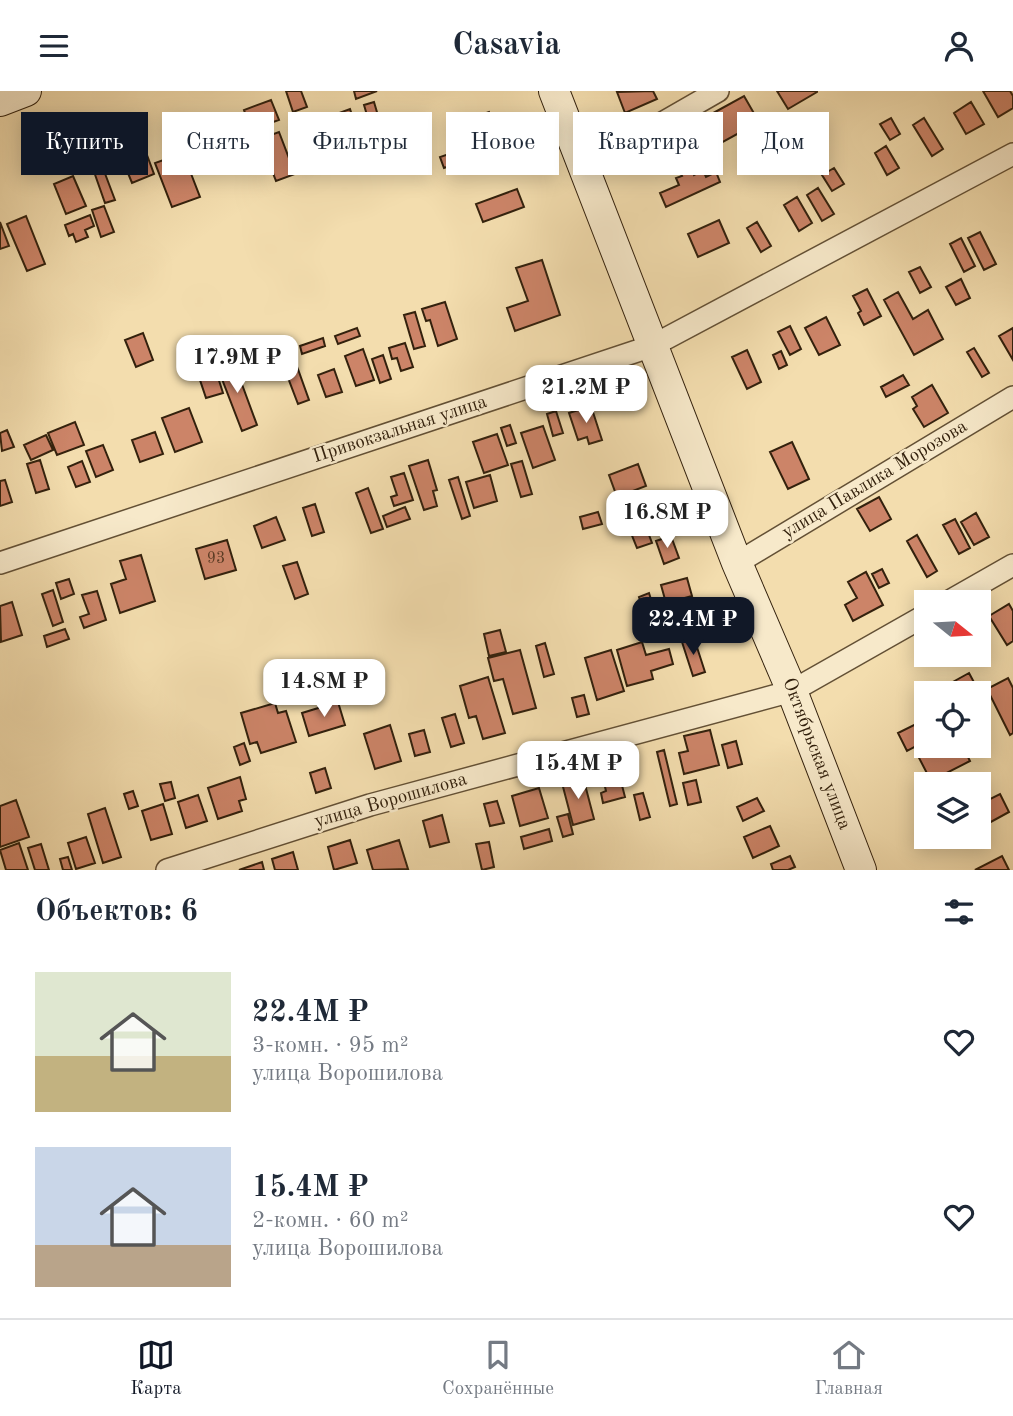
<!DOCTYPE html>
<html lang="ru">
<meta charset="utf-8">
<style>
:root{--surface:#fff;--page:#f6f6f7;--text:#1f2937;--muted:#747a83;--line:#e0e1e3;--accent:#111827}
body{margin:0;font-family:"Old Standard TT",serif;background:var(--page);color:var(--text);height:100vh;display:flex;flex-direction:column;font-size:26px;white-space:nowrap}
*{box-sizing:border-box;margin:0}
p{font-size:23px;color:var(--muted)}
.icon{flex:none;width:38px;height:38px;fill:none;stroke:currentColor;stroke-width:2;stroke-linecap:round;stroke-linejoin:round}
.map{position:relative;height:779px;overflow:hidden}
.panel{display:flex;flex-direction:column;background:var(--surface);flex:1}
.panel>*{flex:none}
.banner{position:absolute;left:21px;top:21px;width:971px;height:63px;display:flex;gap:14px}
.needle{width:46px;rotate:108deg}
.controls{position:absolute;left:914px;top:499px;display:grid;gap:14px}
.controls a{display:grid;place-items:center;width:77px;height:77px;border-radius:0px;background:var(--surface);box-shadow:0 4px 18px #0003;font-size:35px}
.price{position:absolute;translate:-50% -60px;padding:0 16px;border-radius:14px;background:#fff;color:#222;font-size:23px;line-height:46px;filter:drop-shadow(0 2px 4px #0008)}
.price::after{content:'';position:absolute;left:50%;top:42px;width:21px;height:16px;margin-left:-10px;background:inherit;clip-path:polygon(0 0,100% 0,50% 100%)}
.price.selected{background:var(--accent);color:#fff}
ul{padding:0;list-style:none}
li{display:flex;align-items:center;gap:21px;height:175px;padding:0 35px}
li span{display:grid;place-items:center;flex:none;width:196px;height:140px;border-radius:0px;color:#555}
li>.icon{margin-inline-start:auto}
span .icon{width:84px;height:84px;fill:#fffc;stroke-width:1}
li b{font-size:30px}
h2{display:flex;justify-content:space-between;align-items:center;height:84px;padding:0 35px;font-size:30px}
.pill{padding:0 24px;border-radius:0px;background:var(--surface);box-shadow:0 4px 18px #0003;font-size:24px;line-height:63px}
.pill.selected{background:var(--accent);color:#fff}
header{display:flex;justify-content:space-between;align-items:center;height:91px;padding:0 35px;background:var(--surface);font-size:32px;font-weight:600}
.tabs{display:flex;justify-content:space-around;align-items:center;height:98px;border-top:2px solid var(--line);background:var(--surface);font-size:19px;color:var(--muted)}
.tabs a{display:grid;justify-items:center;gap:4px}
.tabs .selected{color:var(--accent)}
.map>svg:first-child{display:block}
.building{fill:#cc8468;stroke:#33210d;stroke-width:2}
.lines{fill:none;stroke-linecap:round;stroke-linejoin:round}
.street-casing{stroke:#635035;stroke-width:24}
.secondary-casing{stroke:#33210d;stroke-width:32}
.street{stroke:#f7e9ca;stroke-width:21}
.secondary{stroke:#f7e9ca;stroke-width:30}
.labels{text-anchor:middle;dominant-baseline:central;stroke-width:5;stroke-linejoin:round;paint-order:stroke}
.number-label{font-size:16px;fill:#593a24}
.street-label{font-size:19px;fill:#33210d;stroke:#f7e9ca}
</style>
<header><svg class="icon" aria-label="menu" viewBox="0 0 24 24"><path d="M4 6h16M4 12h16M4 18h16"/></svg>Casavia<svg class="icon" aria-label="person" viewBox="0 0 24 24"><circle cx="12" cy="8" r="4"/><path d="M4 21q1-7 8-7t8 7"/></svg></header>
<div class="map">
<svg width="1013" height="779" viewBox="0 0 1013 779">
<rect width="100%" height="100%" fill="#f3ddae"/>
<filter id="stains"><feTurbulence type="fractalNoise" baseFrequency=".00286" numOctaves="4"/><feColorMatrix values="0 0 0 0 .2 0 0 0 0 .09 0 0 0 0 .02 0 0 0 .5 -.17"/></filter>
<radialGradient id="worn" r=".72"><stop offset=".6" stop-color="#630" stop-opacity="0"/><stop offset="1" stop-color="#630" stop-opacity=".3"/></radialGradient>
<path class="building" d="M286,0H301L307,16L293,21Z
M354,0H377L356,8Z
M653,0L657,8L625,22L617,1Z
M777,0H817V1L788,18Z
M983,0H1010L1013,5V17L998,26Z
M744,5L759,31L721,52L706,26Z
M271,9L279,29L251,39L244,19Z
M374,11L379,28L369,31L364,14Z
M971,11L984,33L966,43L954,22Z
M350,18L356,36L345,39L339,22Z
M489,21L497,43L456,57L449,35Z
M891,27L900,43L890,49L880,33Z
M924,27L943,58L932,65L913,34Z
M207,32L219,64L200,71L189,39Z
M243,37L251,58L235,64L227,44Z
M279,41L295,83L276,90L260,48Z
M472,55L476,66L444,77L440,66Z
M886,55L899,77L887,84L875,62Z
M144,56L154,83L132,92L121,65Z
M183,62L200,106L172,116L155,72Z
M101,72L115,109L105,112L92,75Z
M690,74L694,84L703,79L706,86L716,81L720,91L666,116L660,102L679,94L676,87L682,85L679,79Z
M834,77L844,93L832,100L822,84Z
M73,85L86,115L66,123L54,93Z
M818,97L834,123L822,130L807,104Z
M517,98L524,116L483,131L476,113Z
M797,106L812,132L799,140L784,114Z
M104,115L114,141L101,146L92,119Z
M90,124L94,135L85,139L88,146L76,151L73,143L69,145L65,134Z
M26,125L45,173L27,180L7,133Z
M719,129L729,152L698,166L688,143Z
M0,131L9,155L0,158Z
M757,131L771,155L761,161L747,137Z
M980,141L996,173L984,179L968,147Z
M961,147L975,175L964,181L950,153Z
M542,169L560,224L515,240L507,217L528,210L516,177Z
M920,176L931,196L920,202L909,181Z
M961,188L970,207L956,214L946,196Z
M867,198L881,225L864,234L858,222L861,220L853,205Z
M898,201L913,228L928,219L943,248L914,264L884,209Z
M445,211L457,248L438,255L430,229L426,230L422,218Z
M415,221L425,255L414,258L404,224Z
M826,226L840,254L819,264L805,237Z
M790,235L801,258L790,264L778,241Z
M357,237L360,245L338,253L335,245Z
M1013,237V269L999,245Z
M143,242L153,269L136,276L125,249Z
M323,247L325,255L302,263L300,255Z
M405,252L413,276L401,280L397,267L392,268L389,257Z
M974,257L989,282L982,286L967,261Z
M363,258L374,289L356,295L345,265Z
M747,259L761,291L747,298L732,266Z
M781,260L787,274L779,278L773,264Z
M383,264L391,288L380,292L372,268Z
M271,267L278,281L270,284L264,270Z
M294,267L309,309L298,313L282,271Z
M233,269L257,334L242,340L217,275Z
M215,277L223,302L206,307L198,283Z
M334,278L342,301L326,306L318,284Z
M903,284L909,294L886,306L881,296Z
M932,294L948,322L924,336L913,318L917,315L912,306Z
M591,315L602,349L589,353L587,346L578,349L569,322Z
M189,317L202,351L175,361L162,327Z
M556,320L563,342L553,345L547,323Z
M75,331L84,354L57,364L48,342Z
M510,334L516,352L507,355L501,337Z
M543,335L555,369L533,377L521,342Z
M7,339L14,356L2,360L0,342Z
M155,341L163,363L140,371L132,349Z
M497,343L508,374L484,382L473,351Z
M46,344L53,359L31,369L24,354Z
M792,351L809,388L788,398L770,361Z
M103,354L113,379L96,386L86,360Z
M40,369L49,398L36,402L27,373Z
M428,369L437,399L433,400L437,415L424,419L409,375Z
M82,370L90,391L76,396L68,376Z
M522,370L532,403L521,406L511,373Z
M638,373L646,395L617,406L609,384Z
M404,382L413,409L394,415L391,406L397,404L391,386Z
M490,384L497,410L474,417L466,391Z
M458,386L470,425L462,428L449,389Z
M5,389L12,411L0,415V390Z
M368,397L383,438L371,442L356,402Z
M879,406L891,428L870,440L857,418Z
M315,413L324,441L312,445L303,417Z
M405,416L410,428L387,436L383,425Z
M598,421L602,433L583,438L580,426Z
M976,422L989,446L974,454L961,431Z
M276,426L285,449L262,457L254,435Z
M955,428L970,457L959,463L943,434Z
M646,436L652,452L637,457L631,442Z
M917,444L937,480L927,486L907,450Z
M671,445L679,467L664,473L656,450Z
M227,449L236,479L205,488L196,458Z
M141,464L155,510L120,522L111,493L126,488L120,470Z
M297,471L308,503L295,508L283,475Z
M882,478L889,492L879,497L872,483Z
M866,481L883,514L853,530L845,514L857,507L848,491Z
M687,487L692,505L666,512L661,494Z
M69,488L74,503L61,508L56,492Z
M53,499L63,531L53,535L42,503Z
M97,500L106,529L84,537L80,526L89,523L82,504Z
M649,502L654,518L644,521L639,506Z
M12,511L22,544L1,551L0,515Z
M1009,513L1013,520V550L1007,554L989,525Z
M65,538L69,548L47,556L44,545Z
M500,539L506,561L489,565L484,543Z
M694,547L705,581L693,585L682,551Z
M642,551L646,564L669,558L673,573L651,580L653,588L627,595L617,559Z
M545,552L554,583L544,586L536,555Z
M520,559L536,617L513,623L503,588L494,590L488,567Z
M611,559L624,600L597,609L585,567Z
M969,582L976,595L963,602H933Z
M488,586L505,642L483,648L476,625L469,627L460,595Z
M1008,587L1013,597V642L1010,644L987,598Z
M584,604L589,623L577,626L572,607Z
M338,611L345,634L309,645L302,622Z
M275,612L278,622L286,620L296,651L261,662L257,651L250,653L241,622Z
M455,623L464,652L451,656L442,627Z
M926,628V650L907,660L898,642Z
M390,634L401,670L375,678L364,643Z
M424,639L430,661L415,665L409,643Z
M710,639L719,674L684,683L679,662L688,660L684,645Z
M736,650L742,673L728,677L722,654Z
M244,652L250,670L240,674L234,656Z
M933,654H962L970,670L931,690L917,663Z
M664,659L677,713L670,715L657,661Z
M617,675L625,706L603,712L601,702L606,700L601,679Z
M325,677L331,697L316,702L310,682Z
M240,686L246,708L239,710L242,720L218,728L208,697Z
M583,686L594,728L573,734L562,692Z
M696,689L701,711L688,714L683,692Z
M171,691L175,707L165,710L160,693Z
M539,697L548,727L520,735L512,705Z
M133,700L138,715L129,718L124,703Z
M643,702L650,726L640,729L634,704Z
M1000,703L1009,721L978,738V714Z
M198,704L207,730L186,737L178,711Z
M757,707L764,720L743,730L737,716Z
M16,709L29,746L0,756V715Z
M497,710L504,732L490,735L484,713Z
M163,713L172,743L151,749L142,720Z
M105,717L121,766L103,772L88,723Z
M568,723L573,743L563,746L557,726Z
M442,724L449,751L430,756L423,730Z
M770,735L779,755L753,767L744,746Z
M549,738L552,750L524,758L521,746Z
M86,746L95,772L76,778L68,752Z
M350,749L357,772L334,779L328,756Z
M399,749L408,778L373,779L367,759Z
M489,751L494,776L482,779L476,753Z
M19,752L28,779H6L0,759Z
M41,753L49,779H35L28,757Z
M293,761L298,779H275L272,768Z
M790,765L795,776L788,779H773L771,773Z
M1002,765L1009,779H975Z
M68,766L72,779H63L60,768Z
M262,771L264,779H239Z"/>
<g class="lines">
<g class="street-casing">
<path id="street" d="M584,77L718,0
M0,472L652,255L1013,63
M737,472L1013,306
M948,511L1013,474
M167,779L370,714L792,600L926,524"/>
</g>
<g class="secondary-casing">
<path id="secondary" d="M554,0L737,472L792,600L861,779
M0,10L26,0"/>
</g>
<use href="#street" class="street"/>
<use href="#secondary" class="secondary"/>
</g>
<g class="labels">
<g class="number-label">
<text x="216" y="468">93</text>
</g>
<g class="street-label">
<text transform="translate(400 339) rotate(-18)">Привокзальная улица</text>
<text transform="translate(875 389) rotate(-31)">улица Павлика Морозова</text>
<text transform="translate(816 663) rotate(69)">Октябрьская улица</text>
<text transform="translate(391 710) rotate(-16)">улица Ворошилова</text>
</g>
</g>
<rect width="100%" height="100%" filter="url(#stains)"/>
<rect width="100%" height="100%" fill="url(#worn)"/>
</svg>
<div class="controls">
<a><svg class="needle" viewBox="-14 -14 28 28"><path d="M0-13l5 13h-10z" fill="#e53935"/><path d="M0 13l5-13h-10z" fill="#747a83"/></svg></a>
<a><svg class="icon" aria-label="locate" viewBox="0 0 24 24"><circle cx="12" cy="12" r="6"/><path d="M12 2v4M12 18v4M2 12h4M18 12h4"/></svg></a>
<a><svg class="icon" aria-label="layers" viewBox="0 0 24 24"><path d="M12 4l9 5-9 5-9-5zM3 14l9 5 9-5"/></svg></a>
</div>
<b class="price" style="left:237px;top:304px">17.9M ₽</b>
<b class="price" style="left:586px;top:334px">21.2M ₽</b>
<b class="price" style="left:667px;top:459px">16.8M ₽</b>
<b class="price selected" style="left:693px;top:566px">22.4M ₽</b>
<b class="price" style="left:324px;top:628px">14.8M ₽</b>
<b class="price" style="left:578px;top:710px">15.4M ₽</b>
<div class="banner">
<a class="pill selected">Купить</a>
<a class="pill">Снять</a>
<a class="pill">Фильтры</a>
<a class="pill">Новое</a>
<a class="pill">Квартира</a>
<a class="pill">Дом</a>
</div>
</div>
<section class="panel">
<h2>Объектов: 6<svg class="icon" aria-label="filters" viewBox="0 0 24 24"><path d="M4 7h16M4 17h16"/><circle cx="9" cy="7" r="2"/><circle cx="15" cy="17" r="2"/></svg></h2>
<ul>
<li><span style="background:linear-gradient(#dfe7d0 60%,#c2b280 0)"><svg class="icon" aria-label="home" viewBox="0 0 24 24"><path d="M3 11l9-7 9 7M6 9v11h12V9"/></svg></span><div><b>22.4M ₽</b><p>3-комн. · 95 m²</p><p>улица Ворошилова</p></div><svg class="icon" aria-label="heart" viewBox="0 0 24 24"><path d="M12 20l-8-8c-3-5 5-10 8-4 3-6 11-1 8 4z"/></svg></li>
<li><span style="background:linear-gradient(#c9d6e8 70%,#b9a48a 0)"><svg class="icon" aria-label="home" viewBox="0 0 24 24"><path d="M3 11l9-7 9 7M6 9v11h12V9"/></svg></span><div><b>15.4M ₽</b><p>2-комн. · 60 m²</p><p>улица Ворошилова</p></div><svg class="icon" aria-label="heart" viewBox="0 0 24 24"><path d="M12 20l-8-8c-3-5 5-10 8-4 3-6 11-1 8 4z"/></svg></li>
</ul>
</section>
<nav class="tabs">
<a class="selected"><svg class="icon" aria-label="map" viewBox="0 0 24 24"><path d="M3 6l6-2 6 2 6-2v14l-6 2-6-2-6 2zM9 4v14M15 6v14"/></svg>Карта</a>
<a><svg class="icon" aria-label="saved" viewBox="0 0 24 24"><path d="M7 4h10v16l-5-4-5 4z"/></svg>Сохранённые</a>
<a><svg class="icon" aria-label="home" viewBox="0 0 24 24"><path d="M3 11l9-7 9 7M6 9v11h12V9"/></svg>Главная</a>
</nav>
